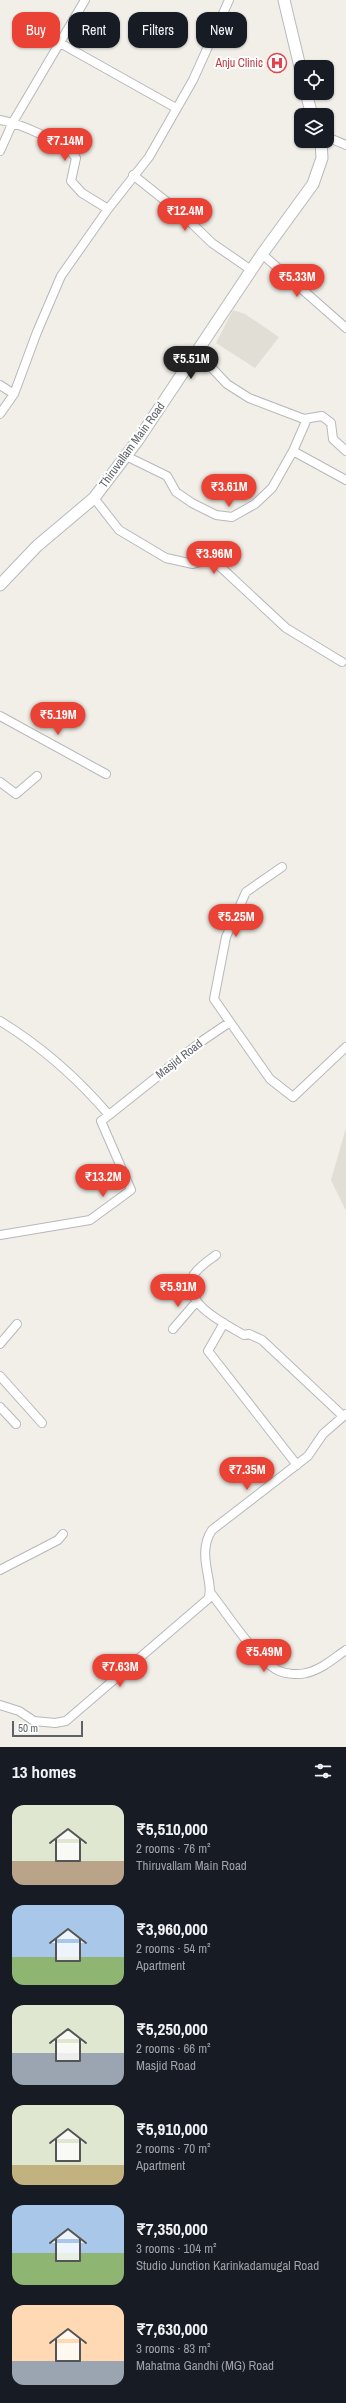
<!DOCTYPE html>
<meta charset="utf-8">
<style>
:root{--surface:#171b24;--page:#20242c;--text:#f1f3f6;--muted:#9ea1a6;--accent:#ea4335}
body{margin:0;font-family:"Archivo Narrow",sans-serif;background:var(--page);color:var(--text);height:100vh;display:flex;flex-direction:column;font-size:15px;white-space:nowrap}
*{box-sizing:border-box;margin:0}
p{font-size:13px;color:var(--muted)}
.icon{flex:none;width:22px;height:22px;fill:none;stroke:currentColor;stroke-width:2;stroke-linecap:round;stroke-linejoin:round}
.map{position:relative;height:1747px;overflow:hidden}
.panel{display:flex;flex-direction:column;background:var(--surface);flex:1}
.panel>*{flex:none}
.top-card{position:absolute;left:12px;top:12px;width:322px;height:36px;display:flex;gap:8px}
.buttons{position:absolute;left:294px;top:60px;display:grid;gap:8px}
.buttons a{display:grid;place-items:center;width:40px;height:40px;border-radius:8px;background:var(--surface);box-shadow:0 1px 3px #0004;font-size:20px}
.scale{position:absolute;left:12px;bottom:10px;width:71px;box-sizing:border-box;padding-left:4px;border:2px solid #5f6368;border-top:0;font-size:11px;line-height:14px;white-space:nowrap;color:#5f6368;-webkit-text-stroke:3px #fff;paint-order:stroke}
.price{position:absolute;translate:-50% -34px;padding:0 9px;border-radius:14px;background:var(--accent);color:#fff;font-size:13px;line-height:26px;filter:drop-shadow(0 1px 2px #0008)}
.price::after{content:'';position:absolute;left:50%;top:24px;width:12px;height:9px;margin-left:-6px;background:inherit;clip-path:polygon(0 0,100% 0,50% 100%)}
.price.selected{background:#222;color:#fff}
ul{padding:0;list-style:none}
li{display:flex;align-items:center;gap:12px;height:100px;padding:0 12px}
li span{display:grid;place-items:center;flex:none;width:112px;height:80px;border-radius:12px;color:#555}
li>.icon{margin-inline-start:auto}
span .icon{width:48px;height:48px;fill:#fffc;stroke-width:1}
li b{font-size:17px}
h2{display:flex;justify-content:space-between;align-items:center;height:48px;padding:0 12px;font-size:17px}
.tag{padding:0 14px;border-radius:12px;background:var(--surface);box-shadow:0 1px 3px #0004;font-size:14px;line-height:36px}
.tag.selected{background:var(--accent);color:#fff}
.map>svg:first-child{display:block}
.education{fill:#e1ded6}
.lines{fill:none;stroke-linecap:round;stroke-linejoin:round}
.minor-casing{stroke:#b5b8bc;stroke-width:10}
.secondary-casing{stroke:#b6babf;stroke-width:13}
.minor{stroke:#fff;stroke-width:8}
.secondary{stroke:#fff;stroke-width:11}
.labels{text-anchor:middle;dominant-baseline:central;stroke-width:4;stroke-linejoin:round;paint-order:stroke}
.health-label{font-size:12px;fill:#be3a42;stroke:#fff;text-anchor:end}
.street-label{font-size:12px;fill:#5f6368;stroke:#fff}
</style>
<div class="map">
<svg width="346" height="1747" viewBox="0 0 346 1747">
<rect width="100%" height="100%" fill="#f1efe8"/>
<path class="education" d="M233,310L245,314L279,337L255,368L216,343Z
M346,1128V1211L331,1180Z"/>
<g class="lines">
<g class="minor-casing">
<path id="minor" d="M60,43L176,108
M0,120C18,123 67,143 76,158L71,181L82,193L108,209
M327,137L346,145
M0,151L13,122L85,0
M133,175L182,214L212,243L251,270
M262,254L346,328
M193,355L211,367L227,384L249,398L304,419L322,416L331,423L333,439L346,451
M0,385L14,394
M0,414L14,394L37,332L61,276L108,209L149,157L193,80L229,0
M293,451L346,480
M126,456L167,476L176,492L192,503L216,515L232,517L255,504L272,488L293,451L307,419
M94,498L119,530L166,558L193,564L212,559L286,628L342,662
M0,716L106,774
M0,782L16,794L37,776
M0,1021C41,1046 78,1079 109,1115L202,1041L230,1022L270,1079L293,1097L346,1047
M230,1022L214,999L226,937L246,892L282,867
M0,1235L90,1220L131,1190L101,1121L109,1115
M216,1255C208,1261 198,1267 193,1276C178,1302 229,1326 244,1335L249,1334L262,1340L343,1416
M224,1323L208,1351L297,1465
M173,1329L197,1301
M0,1344L17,1324
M0,1376L42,1423
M0,1407L16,1424
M0,1570L58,1540L63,1534
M210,1592C226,1612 257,1661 279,1671C286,1674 298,1675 306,1673C321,1670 334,1658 346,1650
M0,1705L19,1711L34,1721L55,1723L66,1721L208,1599C216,1585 195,1555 212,1530L308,1456L323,1434L346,1414"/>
</g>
<g class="secondary-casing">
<path id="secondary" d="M284,0L301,71
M306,93L312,115
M0,585L37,546L94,498L138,440L262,254L313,184L322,158L321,141"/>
</g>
<use href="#minor" class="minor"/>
<use href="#secondary" class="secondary"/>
</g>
<defs>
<g id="hospital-ring" transform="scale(1)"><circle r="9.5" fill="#fff" stroke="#e0444e" stroke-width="1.5"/><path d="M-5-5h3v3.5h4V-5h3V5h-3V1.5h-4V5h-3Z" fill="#e0444e"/></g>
</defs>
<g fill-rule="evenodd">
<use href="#hospital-ring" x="277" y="63"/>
</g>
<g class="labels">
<g class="health-label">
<text x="263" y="63">Anju Clinic</text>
</g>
<g class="street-label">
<text transform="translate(132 445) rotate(-54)">Thiruvallam Main Road</text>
<text transform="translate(179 1059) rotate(-38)">Masjid Road</text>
</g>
</g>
</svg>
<div class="buttons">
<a><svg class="icon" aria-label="locate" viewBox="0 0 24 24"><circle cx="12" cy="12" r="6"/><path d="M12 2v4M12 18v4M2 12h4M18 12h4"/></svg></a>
<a><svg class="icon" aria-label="layers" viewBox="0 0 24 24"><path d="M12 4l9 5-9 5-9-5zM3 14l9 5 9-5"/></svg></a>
</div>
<div class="scale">50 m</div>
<b class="price" style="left:65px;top:162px">₹7.14M</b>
<b class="price" style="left:185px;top:232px">₹12.4M</b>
<b class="price" style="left:297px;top:298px">₹5.33M</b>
<b class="price selected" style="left:191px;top:380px">₹5.51M</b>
<b class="price" style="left:229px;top:508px">₹3.61M</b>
<b class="price" style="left:214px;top:575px">₹3.96M</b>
<b class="price" style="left:58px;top:736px">₹5.19M</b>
<b class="price" style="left:236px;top:938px">₹5.25M</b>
<b class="price" style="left:103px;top:1198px">₹13.2M</b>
<b class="price" style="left:178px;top:1308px">₹5.91M</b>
<b class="price" style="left:247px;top:1491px">₹7.35M</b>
<b class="price" style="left:264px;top:1673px">₹5.49M</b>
<b class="price" style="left:120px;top:1688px">₹7.63M</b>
<div class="top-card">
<a class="tag selected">Buy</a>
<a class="tag">Rent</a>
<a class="tag">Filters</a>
<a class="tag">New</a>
</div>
</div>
<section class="panel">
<h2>13 homes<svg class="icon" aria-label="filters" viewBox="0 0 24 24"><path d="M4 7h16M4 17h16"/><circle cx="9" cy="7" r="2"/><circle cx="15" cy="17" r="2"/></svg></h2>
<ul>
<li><span style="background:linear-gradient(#dfe7d0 70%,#b9a48a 0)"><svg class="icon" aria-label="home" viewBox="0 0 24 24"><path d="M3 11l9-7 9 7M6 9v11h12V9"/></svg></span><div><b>₹5,510,000</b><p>2 rooms · 76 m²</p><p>Thiruvallam Main Road</p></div></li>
<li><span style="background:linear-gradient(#a9c7e8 65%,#8fb573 0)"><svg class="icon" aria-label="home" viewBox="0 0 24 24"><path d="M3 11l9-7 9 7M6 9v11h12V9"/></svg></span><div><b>₹3,960,000</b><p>2 rooms · 54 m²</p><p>Apartment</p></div></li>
<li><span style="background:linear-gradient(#dfe7d0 60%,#9aa5b1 0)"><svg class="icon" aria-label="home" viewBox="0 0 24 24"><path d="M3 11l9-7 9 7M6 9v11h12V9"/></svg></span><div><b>₹5,250,000</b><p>2 rooms · 66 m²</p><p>Masjid Road</p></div></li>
<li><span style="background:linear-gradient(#dfe7d0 75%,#c2b280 0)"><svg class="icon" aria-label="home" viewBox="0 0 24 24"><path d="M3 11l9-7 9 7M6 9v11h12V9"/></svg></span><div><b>₹5,910,000</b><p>2 rooms · 70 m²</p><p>Apartment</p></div></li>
<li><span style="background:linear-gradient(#a9c7e8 60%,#8fb573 0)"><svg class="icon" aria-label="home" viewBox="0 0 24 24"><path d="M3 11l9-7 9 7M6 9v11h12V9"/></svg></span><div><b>₹7,350,000</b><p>3 rooms · 104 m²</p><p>Studio Junction Karinkadamugal Road</p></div></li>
<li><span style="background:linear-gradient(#ffd9b3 70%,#9aa5b1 0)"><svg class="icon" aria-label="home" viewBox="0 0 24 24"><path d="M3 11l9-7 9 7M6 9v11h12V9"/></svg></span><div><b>₹7,630,000</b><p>3 rooms · 83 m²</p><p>Mahatma Gandhi (MG) Road</p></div></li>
</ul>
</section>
